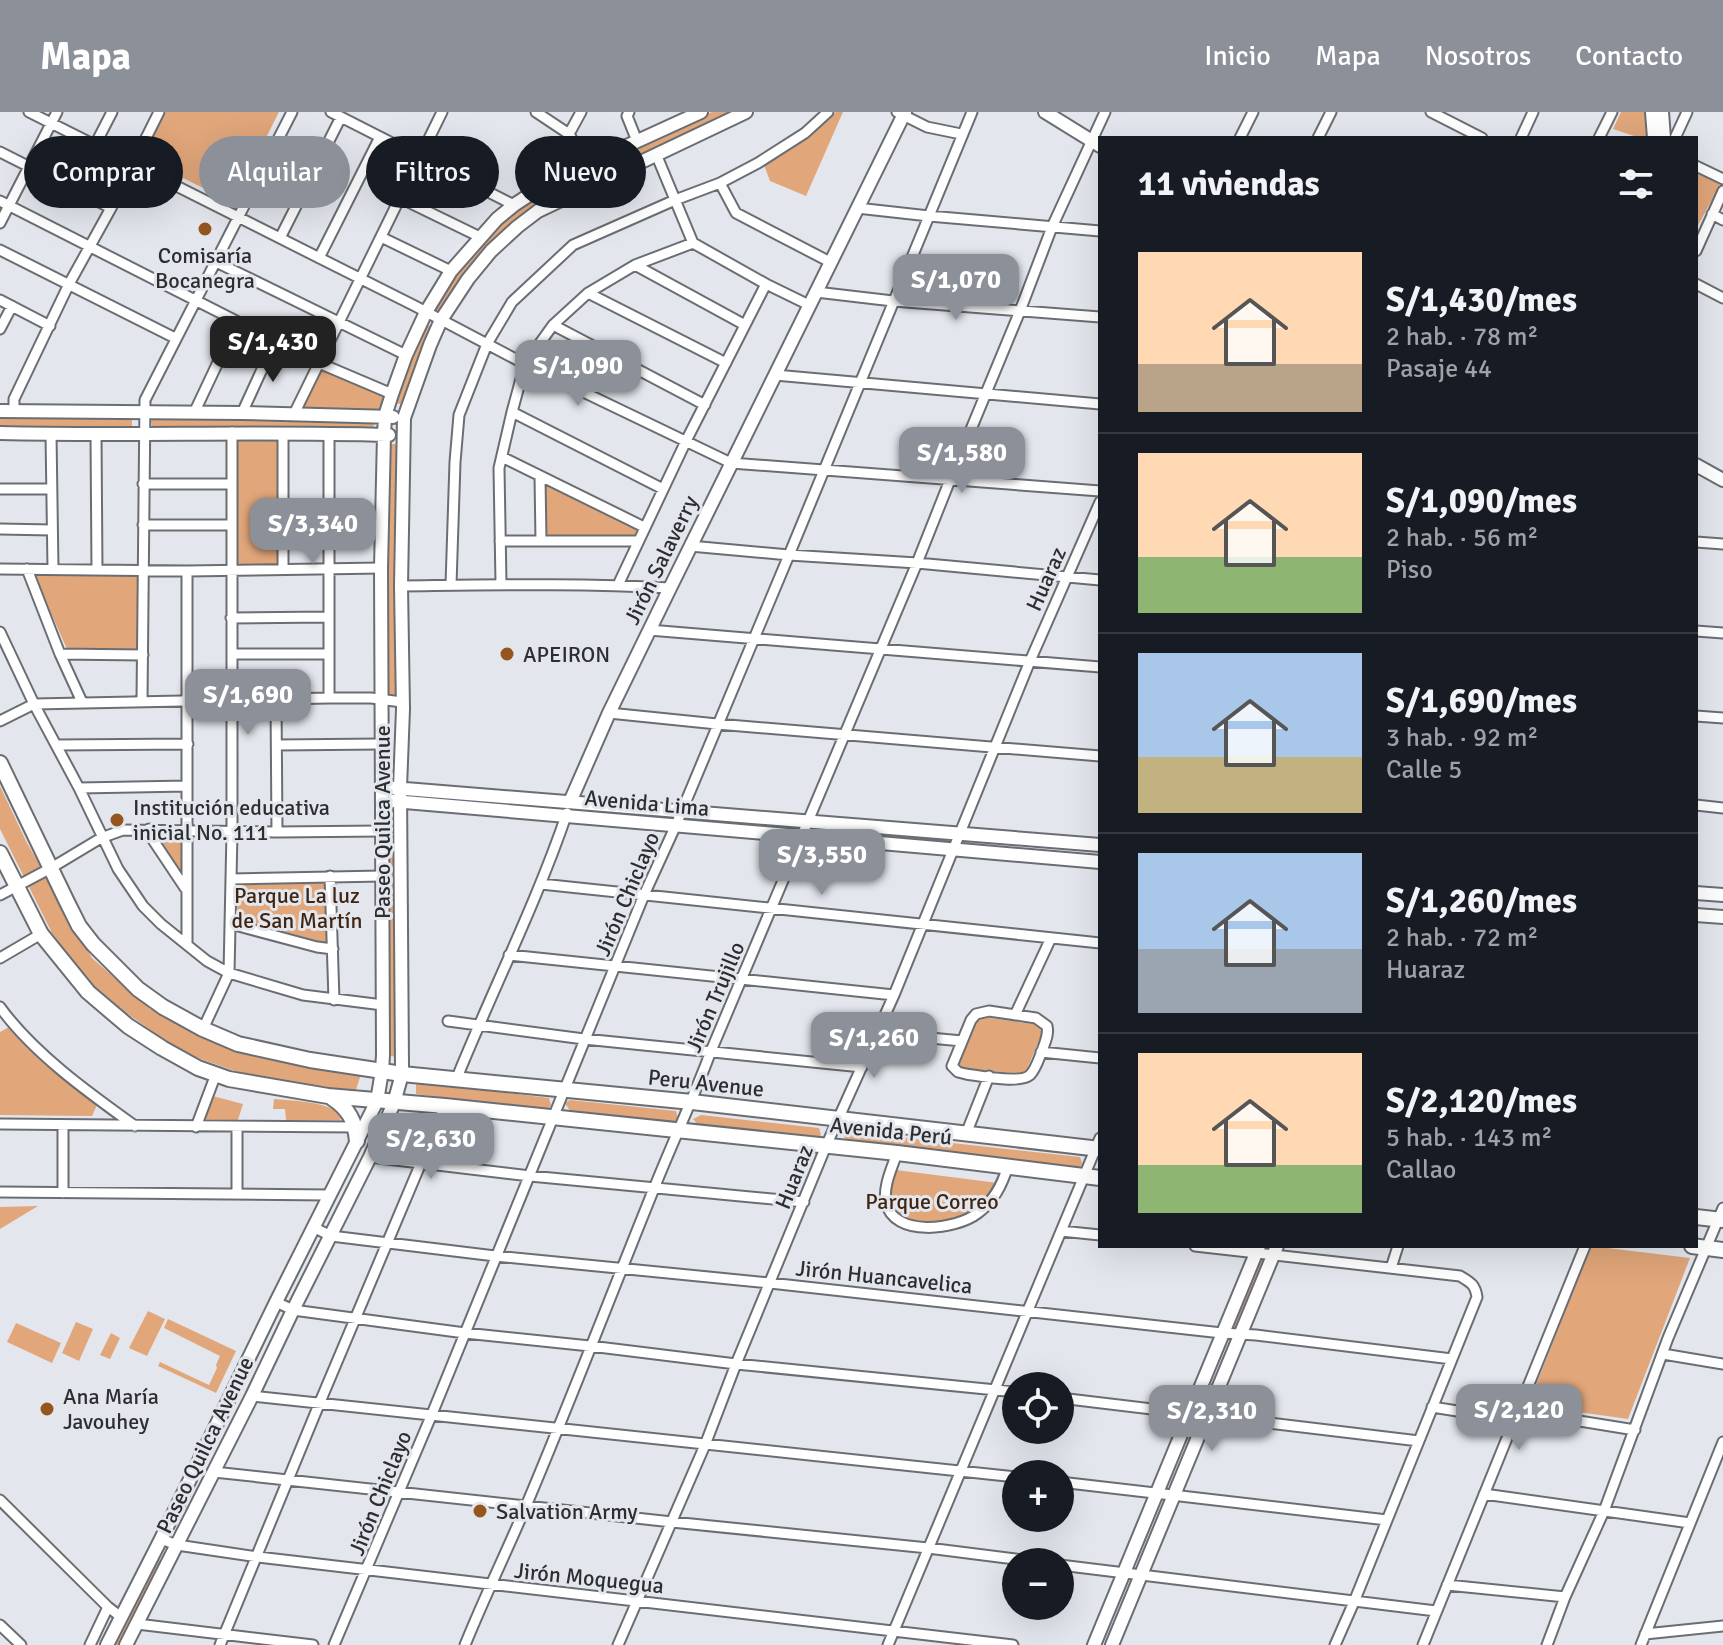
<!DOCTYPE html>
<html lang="es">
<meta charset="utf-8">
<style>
:root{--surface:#171b24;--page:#242831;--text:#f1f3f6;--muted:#9ea1a6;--line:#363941;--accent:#8c9099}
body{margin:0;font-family:Signika,sans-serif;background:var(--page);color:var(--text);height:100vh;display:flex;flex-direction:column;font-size:30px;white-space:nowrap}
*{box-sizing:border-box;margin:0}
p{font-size:26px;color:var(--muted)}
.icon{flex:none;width:44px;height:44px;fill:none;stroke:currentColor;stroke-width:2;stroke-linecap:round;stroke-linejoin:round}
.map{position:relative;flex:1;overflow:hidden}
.sheet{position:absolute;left:1098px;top:24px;width:600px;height:1112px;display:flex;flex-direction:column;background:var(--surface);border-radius:0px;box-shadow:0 8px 32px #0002}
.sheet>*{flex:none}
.guide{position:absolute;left:24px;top:24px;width:760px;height:72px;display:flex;gap:16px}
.controls{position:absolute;left:1002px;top:1260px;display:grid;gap:16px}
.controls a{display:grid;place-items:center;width:72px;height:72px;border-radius:50%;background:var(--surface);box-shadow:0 8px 32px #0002;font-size:40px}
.price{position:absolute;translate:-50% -68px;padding:0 18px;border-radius:16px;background:var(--accent);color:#fff;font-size:26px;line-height:52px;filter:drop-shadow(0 2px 4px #0008)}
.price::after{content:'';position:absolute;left:50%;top:48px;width:24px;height:18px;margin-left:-12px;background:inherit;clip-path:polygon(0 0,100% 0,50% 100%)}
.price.current{background:#222;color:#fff}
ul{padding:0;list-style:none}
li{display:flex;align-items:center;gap:24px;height:200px;padding:0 40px}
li+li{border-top:2px solid var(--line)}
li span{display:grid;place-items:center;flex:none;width:224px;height:160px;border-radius:0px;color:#555}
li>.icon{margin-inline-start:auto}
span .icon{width:96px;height:96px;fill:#fffc;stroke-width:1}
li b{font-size:34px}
h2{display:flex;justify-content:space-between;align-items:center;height:96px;padding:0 40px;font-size:34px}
.chip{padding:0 28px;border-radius:36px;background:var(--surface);box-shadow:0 8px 32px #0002;font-size:28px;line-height:72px}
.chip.current{background:var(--accent);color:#fff}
header{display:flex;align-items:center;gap:48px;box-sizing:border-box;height:112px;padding:0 40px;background:var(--accent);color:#fff}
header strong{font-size:38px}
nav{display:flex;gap:44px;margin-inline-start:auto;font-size:28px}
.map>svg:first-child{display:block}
.green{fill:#e1a67a}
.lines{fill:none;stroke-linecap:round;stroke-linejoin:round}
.street-casing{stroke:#6a6e73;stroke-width:13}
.secondary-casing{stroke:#6a6e73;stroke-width:16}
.primary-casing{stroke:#6a6e73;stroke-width:18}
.street{stroke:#fff;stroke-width:9}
.secondary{stroke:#fff;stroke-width:12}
.primary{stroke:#fff;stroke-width:14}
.poi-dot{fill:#94551e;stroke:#e3e7ed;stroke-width:3}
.labels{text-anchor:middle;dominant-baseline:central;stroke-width:6;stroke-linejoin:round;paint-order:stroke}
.poi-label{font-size:22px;fill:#2c2e30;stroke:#e3e7ed;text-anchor:start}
.street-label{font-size:22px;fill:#2c2e30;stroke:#e3e7ed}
.park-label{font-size:22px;fill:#402612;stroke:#e3e7ed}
</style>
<header>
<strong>Mapa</strong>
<nav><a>Inicio</a><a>Mapa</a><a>Nosotros</a><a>Contacto</a></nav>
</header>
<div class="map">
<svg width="1723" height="1533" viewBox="0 0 1723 1533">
<rect width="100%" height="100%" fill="#e3e7ed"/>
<path class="green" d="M166,0H279L233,91L143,46Z
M712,0H737L535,94L441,199L436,198L433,195L459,156L497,111L553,74Z
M836,0H843L806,84L770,69L764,53L789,38Z
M1621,0H1645L1647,26H1640L1613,17Z
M1696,55L1722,69L1696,117Z
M424,211L432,215L403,293L393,290Z
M321,252L387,281L381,300L303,297V289Z
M0,304H132V317L0,315Z
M151,306L373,307L374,317L152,314Z
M235,329H280V452H240L235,449Z
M389,332H398V586L385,583Z
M545,369L640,417L637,425L544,424Z
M32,459H140V538L67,537Z
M0,674L26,729L92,846L150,897L215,929L273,948L320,956L362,959L355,981L269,971L181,940L97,880L52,821L0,717Z
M157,725H182L183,762L182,763Z
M386,745L396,746L397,945L386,943Z
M328,768V829L323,830L237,808V770Z
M983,905L1040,913L1044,917L1027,957L1022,962L961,956L957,952L977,909Z
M9,915L97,993L92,1004L0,1003V920Z
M416,970L549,986L551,993L549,996L546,998L416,982Z
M209,983L243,992L237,1011L199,1008Z
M274,987C294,989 332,989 344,1006L339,1008H286L285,997H273Z
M570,988L676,999L678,1006L674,1011L571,1000L566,993V990Z
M701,1003L819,1016L821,1023L819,1026L698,1013L693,1007Z
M852,1020L1080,1045L1082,1051L1081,1054L1077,1056L849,1030L846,1029L844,1024Z
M896,1058L998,1071L990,1086L973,1102L931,1115L909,1110L896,1103L890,1093L889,1077Z
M38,1094L0,1117V1095Z
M1591,1134L1690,1146L1628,1307L1528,1293Z
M1257,1143L1267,1145L1238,1216L1227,1213Z
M148,1199L165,1207L147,1244L129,1236Z
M168,1207L236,1239L216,1281L158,1254L160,1250L209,1273L217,1256L216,1253L220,1244L164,1216Z
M76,1210L93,1217L79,1249L62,1241Z
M16,1211L61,1231L52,1251L7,1230Z
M111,1221L120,1226L110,1247L100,1243Z
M156,1447L163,1450L123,1533H114Z"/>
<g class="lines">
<g class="street-casing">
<path id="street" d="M29,0L415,194L525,252L731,351L1100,379
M331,0L514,93
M536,0L569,22L587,52
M629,0L627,4L637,29
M897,0L927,15L961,22
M1431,0L1482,26
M569,22L581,0
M1240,26L1253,0
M1318,26L1331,0
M1521,26L1533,0
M1599,26L1612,0
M1675,26L1687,0
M95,33L112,0
M0,40L111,96
M656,42L693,131L766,172L809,193
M1696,54L1723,67
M720,71L736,101L830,150
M400,86L480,125
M0,89L319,251L392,282
M857,96L929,104L1100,119
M1712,102L1723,108
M0,111L57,0
M381,125L451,159
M280,126L341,5
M0,138L175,226
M1696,139L1723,79
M319,146L380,25
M216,150L406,243
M635,153L745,213
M1696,172L1723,186
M816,180L893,189L1100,205
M588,181L726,251
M0,188L50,214
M553,213L705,293
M0,217L12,194
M775,263L1100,292
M14,299V287L69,172L111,96L159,0
M512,300L663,377
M194,301L237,210
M242,301L275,229
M294,302L442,0
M283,321V457
M51,322L53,457
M96,323L97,458
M502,345L644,415
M540,364L541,429
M143,372H231
M0,377H51
M143,413H232
M0,417L52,418
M500,429H637
M1696,430L1723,432
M690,434L789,443L917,451L1100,468
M0,457L187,459L381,456
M27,457L60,542L82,590
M501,472L499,356L512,300L525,252L553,213L588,181L635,153L693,131
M451,473L455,350L459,303L487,232L512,190L573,133L675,88L720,71L758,51L805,21L828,0
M618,473L686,329L766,172
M401,474C490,473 580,471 670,476
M231,506L328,505
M649,518L1100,555
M1696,519L1723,521
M0,520L34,592L79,676L118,757L143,794L161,812L207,849L229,861L303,883L383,893
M60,542L143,543
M232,542H328
M329,586V322
M276,587L277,720
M142,589L145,288L292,0
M609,601L717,612L1100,644
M1696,604L1723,606
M0,609L34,592L329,586H371L402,590
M57,633L188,632
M277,633L381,632
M79,676L187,674
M1696,693L1723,696
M149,717L153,728L185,776
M330,764L334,888
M231,767L382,764
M541,772L1100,831
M0,783L51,756L101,726L123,718L277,720L382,719
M231,812L317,835L333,837
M187,833V459
M509,843L894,883
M0,846L41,822
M0,895C33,941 89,981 135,1014
M989,899L1036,906L1047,914C1049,923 1045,930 1042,939C1039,946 1036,957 1030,963C1020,972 980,964 966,962L958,960L952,954L971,908L976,902Z
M1015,903L1051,826
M448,909L584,927L862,955
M203,917L229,861L232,720V320
M877,921L962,929
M1041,940L1100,946
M456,968C492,879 536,792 567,701
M0,1012L356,1015
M196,1015L216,962
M237,1015V1081
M966,1022L989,964
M897,1041C892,1056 883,1074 886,1090C893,1126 956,1118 978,1101C994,1089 1002,1073 1008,1054
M370,1045L530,1064L804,1090
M0,1080L329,1083
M63,1081V1013
M313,1115L331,1124L495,1144L770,1171L1222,1221L1256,1223L1452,1247
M1061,1119L1100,1123
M1195,1134L1460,1164C1470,1170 1475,1172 1477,1185L1354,1490L1335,1533
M1391,1156L1398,1134
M276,1190L293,1198L465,1221L590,1234L736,1252L1016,1280
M1663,1242L1723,1252
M252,1284L1016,1365
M1060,1286L1419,1329
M1432,1295L1514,1308
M1518,1299L1635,1318
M214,1360L672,1410L928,1436L1039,1450
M1060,1370L1387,1408
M1484,1382L1690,1411
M0,1388L108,1495L121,1505
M161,1427L177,1433L258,1445L1013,1533
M1060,1453L1436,1499
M1447,1473L1565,1485
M137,1512L313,1533
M0,1513L21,1533
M1645,1522L1723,1514
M90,1533L108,1495
M220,1533L320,1290L445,994
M334,1533L432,1302L644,783L676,713L789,443L972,0
M465,1533C484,1486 506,1441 526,1394C571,1288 612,1180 655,1074C673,1029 694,985 711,939L917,451L950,368L1020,199L1052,115L1105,0
M618,1533L705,1333L736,1252L826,1034L894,883L1030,549L1100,390
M888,1533L1100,1026
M1423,1533L1585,1134
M1547,1533L1565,1485L1604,1399L1668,1226L1723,1096
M1641,1533L1723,1330"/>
</g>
<g class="secondary-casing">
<path id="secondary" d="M1045,0L1100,34
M1652,0L1654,26
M1662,0L1664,26
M0,299L242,301L393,305
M0,321C130,324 259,319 389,323
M1696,353L1723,368
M393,676L1100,733
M393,689L1100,750
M570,690L609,601L670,476L905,0
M1696,781L1723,783
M1696,803L1723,805
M107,1533L161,1427L276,1190L377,989L382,959L383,943L381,456L384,323L385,304L392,282L406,243L426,200L451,159L497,107L514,93L552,68L701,0
M126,1533L252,1284L293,1198L370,1045L394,991L402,962V954L400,676L403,597L401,474L404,306L430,233L441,208L468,167L491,139L517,115L538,99L746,0
M1094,1533L1259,1134
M1112,1533L1277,1134"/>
</g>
<g class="primary-casing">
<path id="primary" d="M0,651L67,790L79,814L93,832L138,877L163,895L203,917L238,932L310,948L402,962L692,990L1100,1037
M0,741L41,822L88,880L128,914L162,936L198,956L229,967L328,984L445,994L897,1041L1100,1066
M332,986C349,997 355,1009 357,1029
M1696,1105L1723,1108
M1692,1134L1723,1138"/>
</g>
<use href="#street" class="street"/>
<use href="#secondary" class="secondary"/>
<use href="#primary" class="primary"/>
</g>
<g class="poi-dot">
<circle cx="205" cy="117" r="8"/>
<circle cx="507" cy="542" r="8"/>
<circle cx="117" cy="708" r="8"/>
<circle cx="47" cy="1297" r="8"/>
<circle cx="480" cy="1399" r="8"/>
</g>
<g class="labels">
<g class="poi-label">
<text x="205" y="143" text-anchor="middle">Comisaría<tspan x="205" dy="25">Bocanegra</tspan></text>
<text x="523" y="542">APEIRON</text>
<text x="133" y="695">Institución educativa<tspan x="133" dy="25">inicial No. 111</tspan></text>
<text x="63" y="1284">Ana María<tspan x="63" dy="25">Javouhey</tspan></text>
<text x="496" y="1399">Salvation Army</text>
</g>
<g class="street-label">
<text transform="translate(661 448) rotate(-64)">Jirón Salaverry</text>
<text transform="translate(1046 467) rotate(-66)">Huaraz</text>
<text transform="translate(647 691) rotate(5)">Avenida Lima</text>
<text transform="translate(382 710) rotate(-90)">Paseo Quilca Avenue</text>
<text transform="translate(627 782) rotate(-67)">Jirón Chiclayo</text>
<text transform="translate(715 885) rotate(-67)">Jirón Trujillo</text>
<text transform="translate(706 971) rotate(6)">Peru Avenue</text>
<text transform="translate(891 1019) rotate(6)">Avenida Perú</text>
<text transform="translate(794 1065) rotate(-68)">Huaraz</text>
<text transform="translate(884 1165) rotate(6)">Jirón Huancavelica</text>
<text transform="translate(205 1333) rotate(-64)">Paseo Quilca Avenue</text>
<text transform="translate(380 1381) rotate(-68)">Jirón Chiclayo</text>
<text transform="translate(589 1466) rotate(6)">Jirón Moquegua</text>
</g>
<g class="park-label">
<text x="297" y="783">Parque La luz<tspan x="297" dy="25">de San Martín</tspan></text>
<text x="932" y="1089">Parque Correo</text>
</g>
</g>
</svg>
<div class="controls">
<a><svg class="icon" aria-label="locate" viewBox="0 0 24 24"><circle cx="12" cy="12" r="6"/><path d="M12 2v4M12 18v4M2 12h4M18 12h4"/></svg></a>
<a>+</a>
<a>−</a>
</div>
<b class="price" style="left:956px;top:210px">S/1,070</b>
<b class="price current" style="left:273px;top:272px">S/1,430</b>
<b class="price" style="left:578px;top:296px">S/1,090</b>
<b class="price" style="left:962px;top:383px">S/1,580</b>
<b class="price" style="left:313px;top:454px">S/3,340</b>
<b class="price" style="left:248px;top:625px">S/1,690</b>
<b class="price" style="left:822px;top:785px">S/3,550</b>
<b class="price" style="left:874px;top:968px">S/1,260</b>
<b class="price" style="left:431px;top:1069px">S/2,630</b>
<b class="price" style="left:1519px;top:1340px">S/2,120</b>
<b class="price" style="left:1212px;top:1341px">S/2,310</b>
<div class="guide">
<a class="chip">Comprar</a>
<a class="chip current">Alquilar</a>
<a class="chip">Filtros</a>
<a class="chip">Nuevo</a>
</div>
<section class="sheet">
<h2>11 viviendas<svg class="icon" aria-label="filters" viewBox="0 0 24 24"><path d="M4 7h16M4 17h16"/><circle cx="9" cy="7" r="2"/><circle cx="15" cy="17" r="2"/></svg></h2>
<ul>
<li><span style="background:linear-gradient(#ffd9b3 70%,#b9a48a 0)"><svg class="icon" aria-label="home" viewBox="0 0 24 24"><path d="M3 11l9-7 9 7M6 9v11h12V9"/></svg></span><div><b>S/1,430/mes</b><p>2 hab. · 78 m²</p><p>Pasaje 44</p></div></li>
<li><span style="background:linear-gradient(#ffd9b3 65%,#8fb573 0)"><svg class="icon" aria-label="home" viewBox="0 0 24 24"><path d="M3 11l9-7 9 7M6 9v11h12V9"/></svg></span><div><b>S/1,090/mes</b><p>2 hab. · 56 m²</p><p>Piso</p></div></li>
<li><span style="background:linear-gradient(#a9c7e8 65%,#c2b280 0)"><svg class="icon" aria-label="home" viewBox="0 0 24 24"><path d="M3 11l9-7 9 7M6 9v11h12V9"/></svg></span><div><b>S/1,690/mes</b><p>3 hab. · 92 m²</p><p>Calle 5</p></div></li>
<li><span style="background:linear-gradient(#a9c7e8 60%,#9aa5b1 0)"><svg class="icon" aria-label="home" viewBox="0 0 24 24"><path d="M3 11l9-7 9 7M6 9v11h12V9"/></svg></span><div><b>S/1,260/mes</b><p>2 hab. · 72 m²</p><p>Huaraz</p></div></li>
<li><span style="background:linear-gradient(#ffd9b3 70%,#8fb573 0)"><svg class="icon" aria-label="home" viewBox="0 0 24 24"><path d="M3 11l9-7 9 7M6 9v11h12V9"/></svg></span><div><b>S/2,120/mes</b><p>5 hab. · 143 m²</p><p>Callao</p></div></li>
</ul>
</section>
</div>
